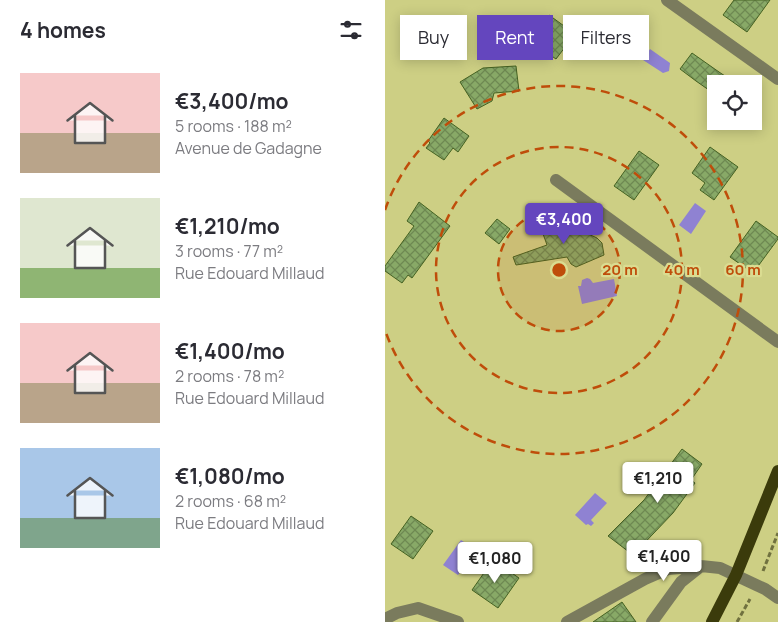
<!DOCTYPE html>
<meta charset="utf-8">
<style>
:root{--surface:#fff;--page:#f2f2f3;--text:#2b2b33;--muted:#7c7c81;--accent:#6446be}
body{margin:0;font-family:Manrope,sans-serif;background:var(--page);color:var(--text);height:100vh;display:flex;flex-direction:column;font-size:19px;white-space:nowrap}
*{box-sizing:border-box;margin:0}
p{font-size:16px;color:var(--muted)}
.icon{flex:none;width:28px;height:28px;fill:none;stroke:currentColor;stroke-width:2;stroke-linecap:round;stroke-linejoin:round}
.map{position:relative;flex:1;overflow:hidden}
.sheet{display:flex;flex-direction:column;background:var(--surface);width:385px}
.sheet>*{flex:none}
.hud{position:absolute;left:15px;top:15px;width:302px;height:45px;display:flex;gap:10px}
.buttons{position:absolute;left:322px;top:75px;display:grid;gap:10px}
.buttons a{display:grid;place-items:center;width:55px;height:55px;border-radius:0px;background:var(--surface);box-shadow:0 2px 12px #0003;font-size:25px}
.price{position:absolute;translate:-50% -42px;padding:0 11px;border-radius:5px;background:#fff;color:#222;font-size:16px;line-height:32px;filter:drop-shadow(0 1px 2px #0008)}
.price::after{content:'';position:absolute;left:50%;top:30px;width:15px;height:11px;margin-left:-8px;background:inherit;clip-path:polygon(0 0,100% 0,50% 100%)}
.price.active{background:var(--accent);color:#fff}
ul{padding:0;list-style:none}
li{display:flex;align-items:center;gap:15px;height:125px;padding:0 20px}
li span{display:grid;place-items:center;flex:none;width:140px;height:100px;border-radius:0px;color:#555}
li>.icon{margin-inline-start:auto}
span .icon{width:60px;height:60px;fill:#fffc;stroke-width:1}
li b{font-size:21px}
h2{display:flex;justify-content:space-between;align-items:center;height:60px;padding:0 20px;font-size:21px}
.pill{padding:0 18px;border-radius:0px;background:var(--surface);box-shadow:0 2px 12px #0003;font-size:18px;line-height:45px}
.pill.active{background:var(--accent);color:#fff}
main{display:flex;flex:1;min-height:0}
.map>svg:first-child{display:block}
.water{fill:#8f82d2}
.building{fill:url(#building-cross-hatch);stroke:#456222}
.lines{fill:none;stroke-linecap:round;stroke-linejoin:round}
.path{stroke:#70713f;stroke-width:3;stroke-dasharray:5 2.5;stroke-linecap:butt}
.minor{stroke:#7a7b5d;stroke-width:12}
.major{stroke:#3b3b0b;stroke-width:12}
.ring{fill:none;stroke:#bf4d0a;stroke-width:2.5;stroke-dasharray:9 6}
.centre{fill:#bf4d0a;stroke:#dadc91;stroke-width:2.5}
.ring-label{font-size:15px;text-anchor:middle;font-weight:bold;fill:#bf4d0a;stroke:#dadc91;stroke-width:4.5;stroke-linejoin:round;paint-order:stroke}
</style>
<main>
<section class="sheet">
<h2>4 homes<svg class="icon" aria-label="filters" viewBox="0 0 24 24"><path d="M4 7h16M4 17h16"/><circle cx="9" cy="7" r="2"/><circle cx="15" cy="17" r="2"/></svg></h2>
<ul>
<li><span style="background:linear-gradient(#f6c9c9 60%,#b9a48a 0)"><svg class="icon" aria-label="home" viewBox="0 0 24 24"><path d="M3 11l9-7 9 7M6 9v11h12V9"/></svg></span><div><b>€3,400/mo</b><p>5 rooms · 188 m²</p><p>Avenue de Gadagne</p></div></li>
<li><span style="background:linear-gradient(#dfe7d0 70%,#8fb573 0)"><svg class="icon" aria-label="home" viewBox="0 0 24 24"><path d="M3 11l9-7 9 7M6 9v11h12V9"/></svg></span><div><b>€1,210/mo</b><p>3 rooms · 77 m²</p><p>Rue Edouard Millaud</p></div></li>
<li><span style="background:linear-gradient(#f6c9c9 60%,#b9a48a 0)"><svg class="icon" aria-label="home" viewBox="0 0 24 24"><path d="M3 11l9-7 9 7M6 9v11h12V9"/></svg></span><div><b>€1,400/mo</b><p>2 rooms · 78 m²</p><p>Rue Edouard Millaud</p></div></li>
<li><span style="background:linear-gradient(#a9c7e8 70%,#7fa58c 0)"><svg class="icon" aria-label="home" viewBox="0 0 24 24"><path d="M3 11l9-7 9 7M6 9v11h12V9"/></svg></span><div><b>€1,080/mo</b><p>2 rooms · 68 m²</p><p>Rue Edouard Millaud</p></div></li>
</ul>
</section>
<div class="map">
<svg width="393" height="622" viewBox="0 0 393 622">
<defs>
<pattern id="building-cross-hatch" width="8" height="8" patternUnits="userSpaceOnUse" patternTransform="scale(1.25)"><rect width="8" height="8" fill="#88a967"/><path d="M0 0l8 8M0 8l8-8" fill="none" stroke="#6e8952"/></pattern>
</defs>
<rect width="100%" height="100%" fill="#cdcf84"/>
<path class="water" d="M265,49L285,63L284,71L278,73L258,60Z
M310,203L321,211L306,234L294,225Z
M202,278L205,279L208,283L229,279L232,296L197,304L193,286H196L197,280Z
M210,493L222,503L206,520L209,523L206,526L203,524L201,525L190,515Z
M76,540L91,550L73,575L58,565Z"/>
<path class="building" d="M349,0H385L362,32L338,15Z
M164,15L190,34L171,59L145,41Z
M307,53L334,72L352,84H331V95L311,81L295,69Z
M131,66L134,91L109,93L107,101L92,109L75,82L98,68Z
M59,118L84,136L73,152L68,148L59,160L41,148L45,143L43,141Z
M325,147L353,167L329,200L315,190L320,183L307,173Z
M254,151L274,165L249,200L229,186Z
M34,202L65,226L27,278L23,275L17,283L0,271V266L29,226L22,221Z
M172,213L184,223L188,233L199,232L212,238L217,243L219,255L191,267L186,264L182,257L131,265L128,257L162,245L157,231Z
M112,219L125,229L114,244L100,233Z
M371,221L393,237V239L368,273L345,257Z
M297,449L317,464L306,480L310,483L288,513L248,555L223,536L259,500Z
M26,516L48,531L28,559L6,544Z
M108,560L134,578L113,608L87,590Z
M237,602L251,622H208Z"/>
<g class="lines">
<path class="path" d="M378,571L393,533
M352,622L365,599"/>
<path class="minor" d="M282,0L393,79
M171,180L393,342
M0,619L12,613L33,608L73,622
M182,622L260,579L283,569L316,566L335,568L380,589L393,598
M267,622L296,582L316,566"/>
<path class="major" d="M327,622L351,575L393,471"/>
</g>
<circle cx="174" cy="270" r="61" fill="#bf4d0a" fill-opacity=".12"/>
<g class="ring">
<circle cx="174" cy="270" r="61"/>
<circle cx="174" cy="270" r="123"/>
<path d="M0 210A184 184 0 1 1 0 330"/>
</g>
<circle cx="174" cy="270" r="8" class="centre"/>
<g class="ring-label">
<text x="235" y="275">20 m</text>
<text x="297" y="275">40 m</text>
<text x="358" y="275">60 m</text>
</g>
</svg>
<div class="buttons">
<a><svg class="icon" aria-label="locate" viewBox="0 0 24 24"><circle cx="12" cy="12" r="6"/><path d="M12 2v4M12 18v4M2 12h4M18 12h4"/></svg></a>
</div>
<b class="price active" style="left:179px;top:245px">€3,400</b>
<b class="price" style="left:273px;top:504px">€1,210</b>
<b class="price" style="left:279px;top:582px">€1,400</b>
<b class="price" style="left:110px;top:584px">€1,080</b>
<div class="hud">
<a class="pill">Buy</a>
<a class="pill active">Rent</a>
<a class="pill">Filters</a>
</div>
</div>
</main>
